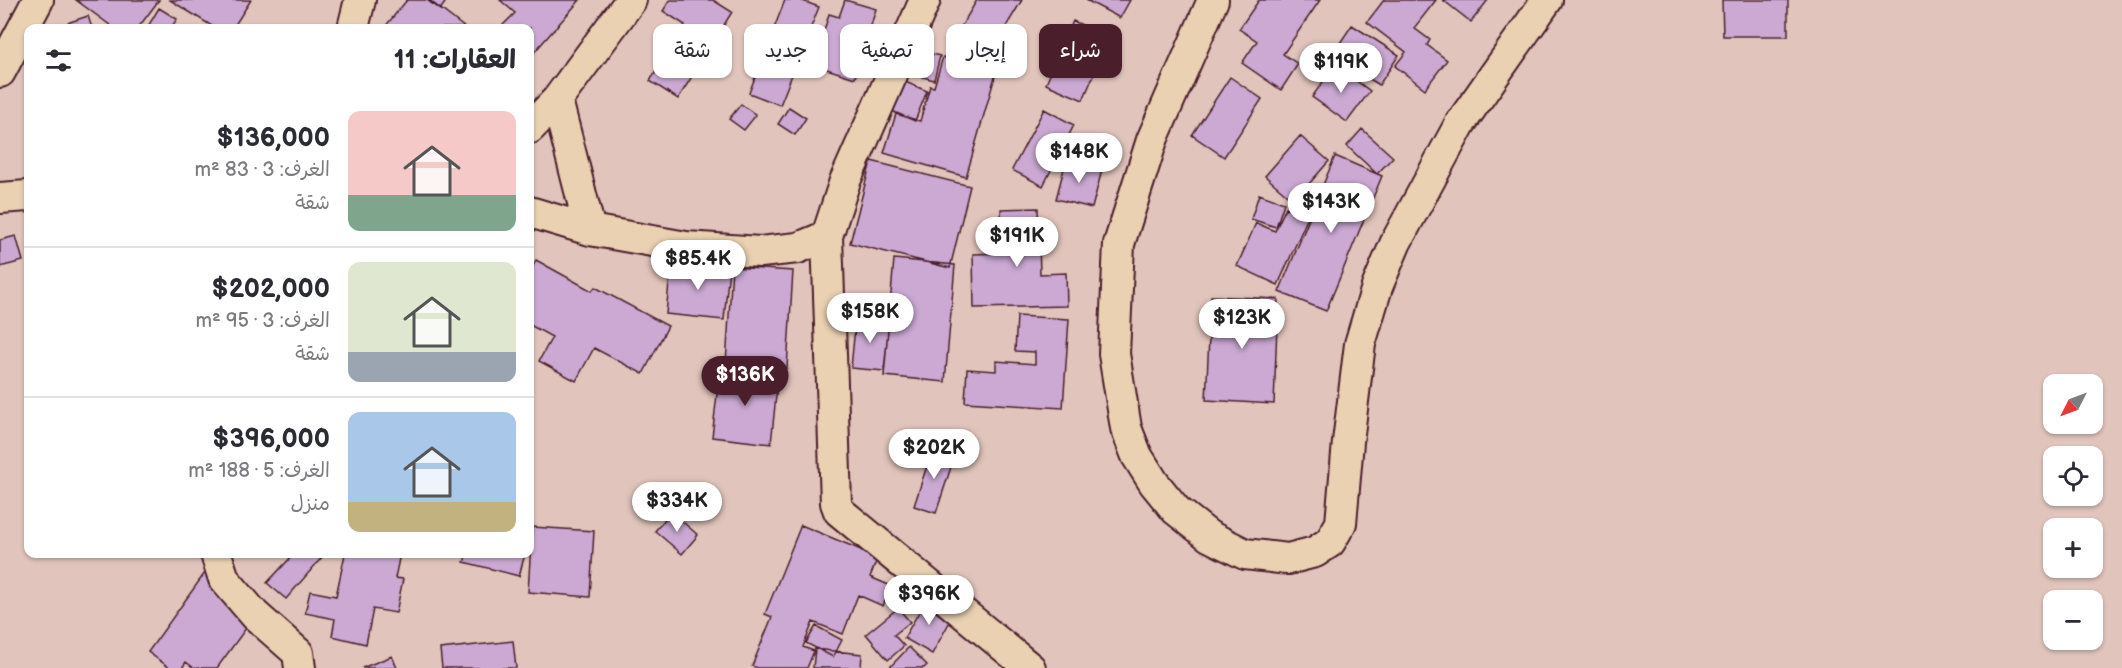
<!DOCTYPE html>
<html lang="ar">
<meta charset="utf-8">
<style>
:root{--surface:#fff;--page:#f7f7f7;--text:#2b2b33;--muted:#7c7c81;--line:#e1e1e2;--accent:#4a1f2b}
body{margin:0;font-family:"Balsamiq Sans","Playpen Sans Arabic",sans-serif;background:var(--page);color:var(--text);direction:rtl;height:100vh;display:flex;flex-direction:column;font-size:22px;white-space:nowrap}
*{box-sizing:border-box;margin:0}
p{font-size:20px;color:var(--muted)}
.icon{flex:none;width:33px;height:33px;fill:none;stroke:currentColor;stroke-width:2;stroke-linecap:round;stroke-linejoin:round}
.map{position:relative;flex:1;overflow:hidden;direction:ltr}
.side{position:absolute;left:24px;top:24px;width:510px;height:534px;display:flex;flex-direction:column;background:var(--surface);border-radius:12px;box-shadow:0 2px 4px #0004;direction:rtl}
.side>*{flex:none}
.hud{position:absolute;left:552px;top:24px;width:570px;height:54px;direction:rtl;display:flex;gap:12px}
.needle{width:39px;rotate:228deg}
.buttons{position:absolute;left:2043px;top:374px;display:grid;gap:12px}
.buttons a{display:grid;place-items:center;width:60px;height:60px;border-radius:12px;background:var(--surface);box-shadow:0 2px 4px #0004;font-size:30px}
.price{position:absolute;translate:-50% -51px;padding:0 14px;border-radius:21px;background:#fff;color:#222;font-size:20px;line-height:39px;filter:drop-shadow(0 2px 3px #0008)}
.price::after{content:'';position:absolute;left:50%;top:36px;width:18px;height:14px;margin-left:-9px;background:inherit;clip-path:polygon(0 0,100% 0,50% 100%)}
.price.selected{background:var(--accent);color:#fff}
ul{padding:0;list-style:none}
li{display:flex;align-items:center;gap:18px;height:150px;padding:0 18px}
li+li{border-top:2px solid var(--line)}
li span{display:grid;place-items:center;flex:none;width:168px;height:120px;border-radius:12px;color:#555}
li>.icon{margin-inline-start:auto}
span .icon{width:72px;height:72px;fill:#fffc;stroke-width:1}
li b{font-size:26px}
h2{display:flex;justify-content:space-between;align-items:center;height:72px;padding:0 18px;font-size:26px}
.tag{padding:0 21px;border-radius:12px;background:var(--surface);box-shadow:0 2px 4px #0004;font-size:21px;line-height:54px}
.tag.selected{background:var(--accent);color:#fff}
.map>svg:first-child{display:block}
.building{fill:#cba9d3;stroke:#4a1f2b;stroke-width:1.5}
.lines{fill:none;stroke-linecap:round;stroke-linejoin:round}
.street-casing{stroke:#4a1f2b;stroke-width:34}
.street{stroke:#ead1b2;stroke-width:30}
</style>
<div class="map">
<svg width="2122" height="668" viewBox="0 0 2122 668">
<rect width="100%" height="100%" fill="#e1c5bc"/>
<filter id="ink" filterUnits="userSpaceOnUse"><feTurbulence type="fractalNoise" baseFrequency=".0167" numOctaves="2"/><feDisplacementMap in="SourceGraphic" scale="12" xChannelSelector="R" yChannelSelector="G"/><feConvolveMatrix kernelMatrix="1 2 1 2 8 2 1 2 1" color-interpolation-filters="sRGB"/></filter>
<g filter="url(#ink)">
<path class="building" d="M76,0H159L138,28H114Z
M170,0H251L233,28H215Z
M407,0H429L465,28H384Z
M427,0H447L440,10Z
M500,0H580L530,57V28H500L515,13Z
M670,0H713L732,12L678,99L650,81L685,25L663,11Z
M785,0H800L819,7L780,105L749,93Z
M845,0L876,9L855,78L814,65L829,14L839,17Z
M977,0H1022L992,50L959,30Z
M1086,0H1130L1120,18Z
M1259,0H1320L1283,54L1298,64L1281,90L1242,63L1257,41L1239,29Z
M1384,0H1436L1414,28L1430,40L1427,45L1447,60L1425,89L1395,66L1406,52L1367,22Z
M1443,0H1488L1471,22Z
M1722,0H1788V36H1723Z
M159,8L177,19L171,28H147Z
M88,16L92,28H69L67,23Z
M1073,21L1110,37L1083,100L1046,84Z
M1352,25L1399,55L1379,85L1332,55Z
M911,48L940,56L934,80L904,72Z
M943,57L996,73L966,177L884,153L896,114L920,121L930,86L934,87Z
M1335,65L1370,91L1347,122L1312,97Z
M1230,77L1262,99L1224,157L1192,135Z
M898,79L927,91L915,121L885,108Z
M741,104L756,115L744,130L729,119Z
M789,107L806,118L795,135L778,124Z
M1044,109L1074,125L1043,186L1012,170Z
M1362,129L1393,157L1377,174L1347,146Z
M1300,136L1329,161L1294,201L1265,176Z
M1335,156L1382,176L1326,311L1279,292Z
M871,161L970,186L950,268L850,243Z
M1066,161L1102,170L1092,208L1056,199Z
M1259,194L1284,203L1276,227L1251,219Z
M1286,207L1308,217L1278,285L1237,266L1256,223L1275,231Z
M1038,208L1040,274L1066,273L1067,306L974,308L973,254L1002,253L1001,209Z
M16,236L23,261L0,267V240Z
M894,259L955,265L945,382L884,376Z
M536,260L592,291L595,287L668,326L643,374L594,348L576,381L539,361L552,337L530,325V272Z
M671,262L729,268L724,320L666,314Z
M732,267L793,271L787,368L726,364Z
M1211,296L1278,299L1274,404L1206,400Z
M1017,316L1069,319L1063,408L965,402L967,369L996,371V361L1035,364V352L1015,351Z
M856,317L889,320L884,371L851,368Z
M720,369L778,376L771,444L712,437Z
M933,447L955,455L936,513L914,506Z
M671,512L698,535L682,554L655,531Z
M801,525L878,557L870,577L891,586L883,606L858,595L843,634L813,622L803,647L814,651L807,668H758L752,666L772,617L765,614Z
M532,527L594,531L590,597L528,592Z
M294,554L324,555L286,599L267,583Z
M345,554H400L395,578L403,579L396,613L373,609L366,644L332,636L335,619L305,613L310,591L336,596Z
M467,554H525L519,576L464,562Z
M207,570L260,609L217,668H194L186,662L182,668H170L148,652Z
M927,598L954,614L932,654L904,638Z
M898,608L910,622L894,635L904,646L888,660L866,634Z
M816,626L842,640L833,657L806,643Z
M513,641L516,668H442L440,649Z
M909,647L927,665L924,668H889Z
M815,649L862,654L861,668H813Z
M392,656L397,668H362Z"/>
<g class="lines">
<g class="street-casing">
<path id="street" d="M1213,0L1152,140L1119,244L1114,354L1126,428L1137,456L1154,483L1176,510L1209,536L1245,554L1288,559L1315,552L1330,542L1341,523L1348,442L1360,344L1377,287L1396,242L1460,124L1547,0
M353,28L360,0
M0,72L38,0
M557,100L631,0
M530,128L557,100L590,230
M0,198L28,196
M530,212L590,230L686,247L760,252L798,248L827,236L845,181L925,0
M827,236L836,503L839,511L1030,668
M216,554L224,579L255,615L298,653L300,668"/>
</g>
<use href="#street" class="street"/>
</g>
</g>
</svg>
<div class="buttons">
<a><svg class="needle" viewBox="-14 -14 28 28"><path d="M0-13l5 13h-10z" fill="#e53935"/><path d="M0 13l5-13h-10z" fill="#7c7c81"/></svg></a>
<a><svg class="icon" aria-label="locate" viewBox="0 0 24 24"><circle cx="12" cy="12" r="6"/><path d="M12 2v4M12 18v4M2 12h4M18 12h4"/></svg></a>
<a>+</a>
<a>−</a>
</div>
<b class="price" style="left:1341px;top:94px">$119K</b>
<b class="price" style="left:1079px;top:184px">$148K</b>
<b class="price" style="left:1331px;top:234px">$143K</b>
<b class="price" style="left:1017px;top:268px">$191K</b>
<b class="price" style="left:698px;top:291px">$85.4K</b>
<b class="price" style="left:870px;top:344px">$158K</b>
<b class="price" style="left:1242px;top:350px">$123K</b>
<b class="price selected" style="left:745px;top:407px">$136K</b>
<b class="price" style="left:934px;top:480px">$202K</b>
<b class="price" style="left:677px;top:533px">$334K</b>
<b class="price" style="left:929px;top:626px">$396K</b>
<div class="hud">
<a class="tag selected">شراء</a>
<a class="tag">إيجار</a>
<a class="tag">تصفية</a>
<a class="tag">جديد</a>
<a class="tag">شقة</a>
</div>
<section class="side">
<h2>العقارات: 11<svg class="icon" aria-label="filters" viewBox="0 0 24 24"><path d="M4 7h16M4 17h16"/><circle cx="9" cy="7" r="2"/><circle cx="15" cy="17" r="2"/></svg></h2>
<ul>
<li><span style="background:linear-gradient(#f6c9c9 70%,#7fa58c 0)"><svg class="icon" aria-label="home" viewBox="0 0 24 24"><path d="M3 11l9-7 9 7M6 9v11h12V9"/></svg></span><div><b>$136,000</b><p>الغرف: 3 · 83 m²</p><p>شقة</p></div></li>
<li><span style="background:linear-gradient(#dfe7d0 75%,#9aa5b1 0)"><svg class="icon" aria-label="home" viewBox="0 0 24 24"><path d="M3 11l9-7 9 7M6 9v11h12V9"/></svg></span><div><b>$202,000</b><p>الغرف: 3 · 95 m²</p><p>شقة</p></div></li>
<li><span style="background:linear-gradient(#a9c7e8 75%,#c2b280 0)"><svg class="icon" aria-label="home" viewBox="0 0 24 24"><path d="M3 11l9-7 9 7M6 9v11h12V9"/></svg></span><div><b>$396,000</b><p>الغرف: 5 · 188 m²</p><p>منزل</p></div></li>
</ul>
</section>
</div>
